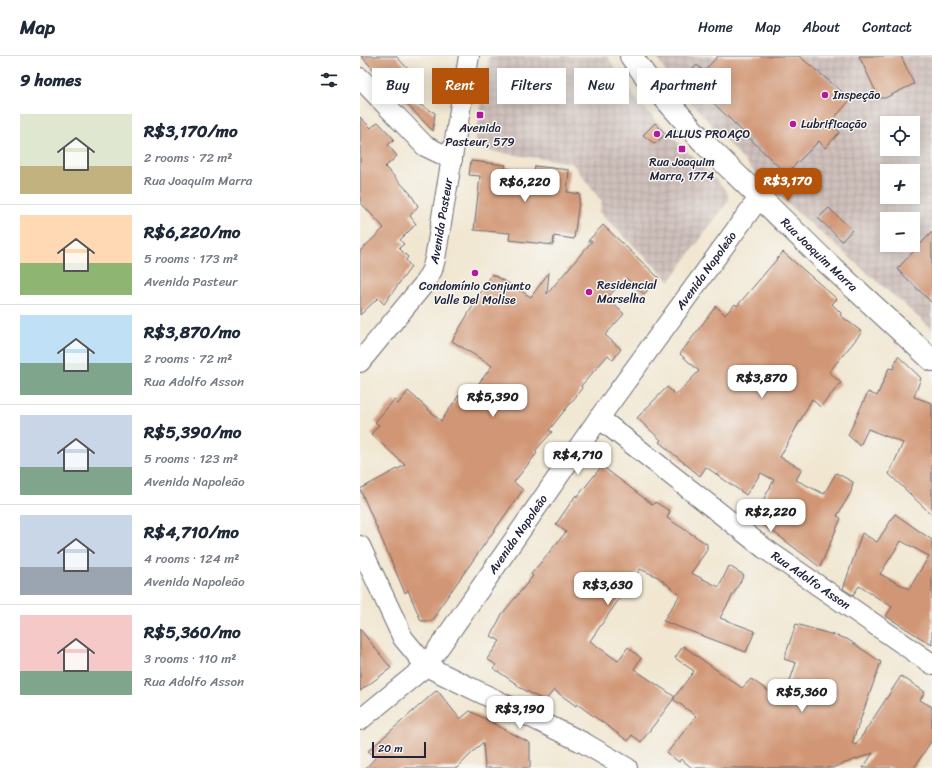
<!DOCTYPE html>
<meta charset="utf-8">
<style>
:root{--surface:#fff;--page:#f2f2f3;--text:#1f2937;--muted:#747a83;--line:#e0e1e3;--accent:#b45309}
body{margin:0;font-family:Sriracha,sans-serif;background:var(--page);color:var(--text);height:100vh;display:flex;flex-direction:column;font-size:15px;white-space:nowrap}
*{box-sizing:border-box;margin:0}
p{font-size:13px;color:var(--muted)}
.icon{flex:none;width:22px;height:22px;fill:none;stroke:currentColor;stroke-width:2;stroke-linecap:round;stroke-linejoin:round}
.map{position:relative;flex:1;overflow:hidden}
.side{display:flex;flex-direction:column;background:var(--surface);width:360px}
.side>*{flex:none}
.banner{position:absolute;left:12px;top:12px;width:380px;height:36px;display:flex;gap:8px}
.fabs{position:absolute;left:520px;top:60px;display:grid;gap:8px}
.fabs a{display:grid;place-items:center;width:40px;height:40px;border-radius:0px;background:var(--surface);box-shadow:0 2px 10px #0003;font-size:20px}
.scale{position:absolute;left:12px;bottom:10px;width:54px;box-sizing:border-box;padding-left:4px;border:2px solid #22223b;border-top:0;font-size:11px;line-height:14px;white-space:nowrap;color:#22223b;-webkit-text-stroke:3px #f6f6f2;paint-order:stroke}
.price{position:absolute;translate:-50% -34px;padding:0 9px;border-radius:8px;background:#fff;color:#222;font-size:13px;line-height:26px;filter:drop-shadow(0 1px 2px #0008)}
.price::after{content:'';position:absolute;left:50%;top:24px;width:12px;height:9px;margin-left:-6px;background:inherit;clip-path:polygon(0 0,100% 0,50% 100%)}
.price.selected{background:var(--accent);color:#fff}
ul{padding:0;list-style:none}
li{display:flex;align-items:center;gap:12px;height:100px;padding:0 20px}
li+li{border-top:1px solid var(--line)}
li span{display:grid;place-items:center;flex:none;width:112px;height:80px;border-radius:0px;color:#555}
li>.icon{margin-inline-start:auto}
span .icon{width:48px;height:48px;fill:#fffc;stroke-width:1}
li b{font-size:17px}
h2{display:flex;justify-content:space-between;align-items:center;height:48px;padding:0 20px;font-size:17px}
.tag{padding:0 14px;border-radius:0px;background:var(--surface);box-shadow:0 2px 10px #0003;font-size:14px;line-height:36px}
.tag.selected{background:var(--accent);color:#fff}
header{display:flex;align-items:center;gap:24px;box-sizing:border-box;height:56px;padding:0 20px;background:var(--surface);border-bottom:1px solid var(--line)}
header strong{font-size:19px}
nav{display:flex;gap:22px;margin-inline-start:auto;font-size:14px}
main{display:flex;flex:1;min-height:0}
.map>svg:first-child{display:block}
.industrial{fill:url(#industrial-grid);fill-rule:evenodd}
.building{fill:#d19674;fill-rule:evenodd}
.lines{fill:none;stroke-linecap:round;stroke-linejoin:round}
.minor-casing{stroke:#6a6770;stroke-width:22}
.tertiary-casing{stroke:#6a6770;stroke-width:24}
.minor{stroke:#fff;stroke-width:20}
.tertiary{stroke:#fff;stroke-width:22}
.poi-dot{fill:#b5179e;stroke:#f6f6f2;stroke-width:1.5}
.labels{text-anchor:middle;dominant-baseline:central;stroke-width:3;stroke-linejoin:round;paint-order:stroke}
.poi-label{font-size:12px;fill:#22223b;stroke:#f6f6f2;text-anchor:start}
.street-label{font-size:12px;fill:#22223b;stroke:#f6f6f2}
</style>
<header>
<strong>Map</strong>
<nav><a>Home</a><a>Map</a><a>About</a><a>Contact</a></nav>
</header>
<main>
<section class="side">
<h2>9 homes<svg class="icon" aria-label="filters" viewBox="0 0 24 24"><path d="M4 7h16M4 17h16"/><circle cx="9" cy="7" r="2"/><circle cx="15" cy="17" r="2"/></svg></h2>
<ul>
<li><span style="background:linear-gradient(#dfe7d0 65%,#c2b280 0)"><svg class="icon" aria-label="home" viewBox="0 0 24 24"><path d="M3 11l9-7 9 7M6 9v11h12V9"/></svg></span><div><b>R$3,170/mo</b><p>2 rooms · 72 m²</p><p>Rua Joaquim Marra</p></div></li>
<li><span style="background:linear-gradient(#ffd9b3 60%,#8fb573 0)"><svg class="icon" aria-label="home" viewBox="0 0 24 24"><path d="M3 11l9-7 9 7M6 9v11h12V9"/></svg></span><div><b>R$6,220/mo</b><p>5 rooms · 173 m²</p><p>Avenida Pasteur</p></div></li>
<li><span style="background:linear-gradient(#bfe0f5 60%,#7fa58c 0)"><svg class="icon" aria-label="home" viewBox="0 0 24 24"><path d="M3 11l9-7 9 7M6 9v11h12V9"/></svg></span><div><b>R$3,870/mo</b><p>2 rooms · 72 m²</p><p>Rua Adolfo Asson</p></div></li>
<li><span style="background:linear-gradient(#c9d6e8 65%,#7fa58c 0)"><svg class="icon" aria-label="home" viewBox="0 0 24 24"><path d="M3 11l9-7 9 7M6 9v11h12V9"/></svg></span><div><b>R$5,390/mo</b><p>5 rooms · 123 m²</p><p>Avenida Napoleão</p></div></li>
<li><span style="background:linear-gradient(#c9d6e8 65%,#9aa5b1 0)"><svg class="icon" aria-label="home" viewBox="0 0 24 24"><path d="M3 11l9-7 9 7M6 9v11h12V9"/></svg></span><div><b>R$4,710/mo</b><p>4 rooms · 124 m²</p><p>Avenida Napoleão</p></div></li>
<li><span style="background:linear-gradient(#f6c9c9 70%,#7fa58c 0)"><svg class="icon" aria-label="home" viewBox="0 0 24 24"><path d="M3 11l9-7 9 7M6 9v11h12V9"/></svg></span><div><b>R$5,360/mo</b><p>3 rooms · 110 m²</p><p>Rua Adolfo Asson</p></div></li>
</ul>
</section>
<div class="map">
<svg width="572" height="712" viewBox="0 0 572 712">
<defs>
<pattern id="industrial-grid" width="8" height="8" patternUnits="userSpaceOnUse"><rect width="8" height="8" fill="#cfc0bb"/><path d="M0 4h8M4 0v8" fill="none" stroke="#b1a5a2"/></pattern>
</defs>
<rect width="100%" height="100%" fill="#f6f6f2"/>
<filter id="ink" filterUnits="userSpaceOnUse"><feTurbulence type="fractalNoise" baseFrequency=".025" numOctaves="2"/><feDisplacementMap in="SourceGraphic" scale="8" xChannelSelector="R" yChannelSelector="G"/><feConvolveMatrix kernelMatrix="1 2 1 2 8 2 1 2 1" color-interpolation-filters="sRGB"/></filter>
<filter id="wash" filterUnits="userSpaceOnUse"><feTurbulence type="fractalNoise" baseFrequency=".012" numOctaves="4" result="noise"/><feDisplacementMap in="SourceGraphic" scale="16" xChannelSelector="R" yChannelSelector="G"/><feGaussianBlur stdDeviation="0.9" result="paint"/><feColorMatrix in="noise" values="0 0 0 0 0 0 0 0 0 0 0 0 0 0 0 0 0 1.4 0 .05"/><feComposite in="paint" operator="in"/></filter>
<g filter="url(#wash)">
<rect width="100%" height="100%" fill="#f1e7d1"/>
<path class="industrial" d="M129,0H247L278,46L367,135L369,144L310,225L239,156L242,146L212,107L114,93Z
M296,0H572V273L407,130L309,22ZM527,67H553V93H527ZM527,115H553V141H527ZM527,163H553V189H527Z"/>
<g id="blocks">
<path class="building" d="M1,0H36L48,13L30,31Z
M358,0H439L491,43L470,67L480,76L465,92L459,85L426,118L326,20L337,9L344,15Z
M499,0H541L554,28L525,42H519Z
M42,39L75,57L73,75L40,41Z
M0,61L11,72L18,66L34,83L28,89L37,100L25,111L50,137L58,150L50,160L56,168L40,184L44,188L39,192L48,201L46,204L51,211L24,248L18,242L0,259V195L24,172L0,146Z
M295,67L306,78L295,88L283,79Z
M111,105L146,109L145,112L174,117L175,110L209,114L207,136L220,138L214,183L194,180L193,189L149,184L150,177L114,174L120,120L109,119Z
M469,152L492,174L482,185L458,162Z
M243,169L299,222L284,238L266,222L247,242L264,258L245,279L261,293L253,304L248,299L221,330L222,332L217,339L189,374L192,376L175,395L177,397L154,426L163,434L77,555L78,557L72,565H61L48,534L45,537L0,433L45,409L11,378L19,369L15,366L34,344L38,348L48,335L81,365L99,339L106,344L132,310L92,285L132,218L171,241L189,216L187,238L232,185H228Z
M572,176V247L537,213Z
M423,196L477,243L472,248L481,257L480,259L502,276L469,316L481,327L460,351L452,343L420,401L442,413L436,424L464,438L476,417L493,426L491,436L477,460L481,462L460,511L399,465L406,454L400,450L414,424L401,417L386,439L346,411L340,420L299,386L301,384L277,362L307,331L316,339L339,315L320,298L356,250L365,259L375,248L377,250Z
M538,300L561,322L554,341L572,347V459L529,418L543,387L508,373L500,390L488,379L508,336L517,340L529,312L533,313Z
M242,410L293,449L295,446L310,455L307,462L347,488V494L331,517L359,531L369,510L384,519L360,562L395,575L386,596L303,565L320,539L298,521L280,513L230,585L258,605L268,591L281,602L274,613L315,641L281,686L272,679L268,685L217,648L216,650L194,634L185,645L157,630L158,629L133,612L136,609L127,603L140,585L131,580L142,558L173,520L171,518L206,476L196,468L216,439L217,441Z
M535,458L572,484V589L526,560L532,551L499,530L493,539L483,533L502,477L517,486ZM541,485L569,500L549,533L520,518Z
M436,568L487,583L521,606L492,687L496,689L541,620L565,636L560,644L572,651V684L554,712H503L513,697L472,712H332L321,703L319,706L307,697L336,660L313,643L334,615L315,602L323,590L382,632L391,623L423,645L436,607L424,603Z
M0,573L31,612L0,635Z
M77,634L100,663L110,655L170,687V712H125L123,686L97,712H6L16,701L8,695Z"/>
</g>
</g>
<g filter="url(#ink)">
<use href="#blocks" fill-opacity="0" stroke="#6a6770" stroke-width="1"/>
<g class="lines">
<g class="minor-casing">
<g id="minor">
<path d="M0,22L65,90L92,103"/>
<path id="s1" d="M0,306L64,228L72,214L75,203L109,0"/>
<path id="s2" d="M239,362L404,492L572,608"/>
<path d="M0,490L43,582L66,610L224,687L267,712"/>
<path id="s3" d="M0,664L66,610L239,362L399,142"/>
</g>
</g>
<g class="tertiary-casing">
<g id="tertiary">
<path id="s4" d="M271,0L287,22L346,89L464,204L572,304"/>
</g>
</g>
<use href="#minor" class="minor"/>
<use href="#tertiary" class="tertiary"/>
</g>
</g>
<g class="poi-dot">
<circle cx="465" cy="39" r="4"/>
<rect x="116" y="55" width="8" height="8" rx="2"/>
<circle cx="433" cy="68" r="4"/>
<circle cx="297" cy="78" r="4"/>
<rect x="318" y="89" width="8" height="8" rx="2"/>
<circle cx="115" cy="217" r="4"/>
<circle cx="229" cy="236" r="4"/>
</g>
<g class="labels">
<g class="poi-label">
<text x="473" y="39">Inspeção</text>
<text x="441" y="68">Lubrificação</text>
<text x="120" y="72" text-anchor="middle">Avenida<tspan x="120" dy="14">Pasteur, 579</tspan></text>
<text x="305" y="78">ALLIUS PROAÇO</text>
<text x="322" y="106" text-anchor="middle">Rua Joaquim<tspan x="322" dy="14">Marra, 1774</tspan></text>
<text x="237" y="229">Residencial<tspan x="237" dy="14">Marselha</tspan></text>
<text x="115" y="230" text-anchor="middle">Condomínio Conjunto<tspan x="115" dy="14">Valle Del Molise</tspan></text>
</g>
<g class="street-label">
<text stroke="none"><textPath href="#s1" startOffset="167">Avenida Pasteur</textPath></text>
<text stroke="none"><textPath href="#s4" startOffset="274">Rua Joaquim Marra</textPath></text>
<text stroke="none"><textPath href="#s3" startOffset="570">Avenida Napoleão</textPath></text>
<text stroke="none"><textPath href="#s3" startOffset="246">Avenida Napoleão</textPath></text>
<text stroke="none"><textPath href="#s2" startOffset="267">Rua Adolfo Asson</textPath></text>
</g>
</g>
</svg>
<div class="fabs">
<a><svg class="icon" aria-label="locate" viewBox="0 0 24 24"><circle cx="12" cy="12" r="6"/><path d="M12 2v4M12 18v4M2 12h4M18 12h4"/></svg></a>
<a>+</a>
<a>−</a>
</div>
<div class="scale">20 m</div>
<b class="price selected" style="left:428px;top:146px">R$3,170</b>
<b class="price" style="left:165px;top:147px">R$6,220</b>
<b class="price" style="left:402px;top:343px">R$3,870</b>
<b class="price" style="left:133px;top:362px">R$5,390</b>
<b class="price" style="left:218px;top:420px">R$4,710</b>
<b class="price" style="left:411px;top:477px">R$2,220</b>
<b class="price" style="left:248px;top:550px">R$3,630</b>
<b class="price" style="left:442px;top:657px">R$5,360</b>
<b class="price" style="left:160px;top:674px">R$3,190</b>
<div class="banner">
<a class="tag">Buy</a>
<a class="tag selected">Rent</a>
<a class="tag">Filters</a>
<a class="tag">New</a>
<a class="tag">Apartment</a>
</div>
</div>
</main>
